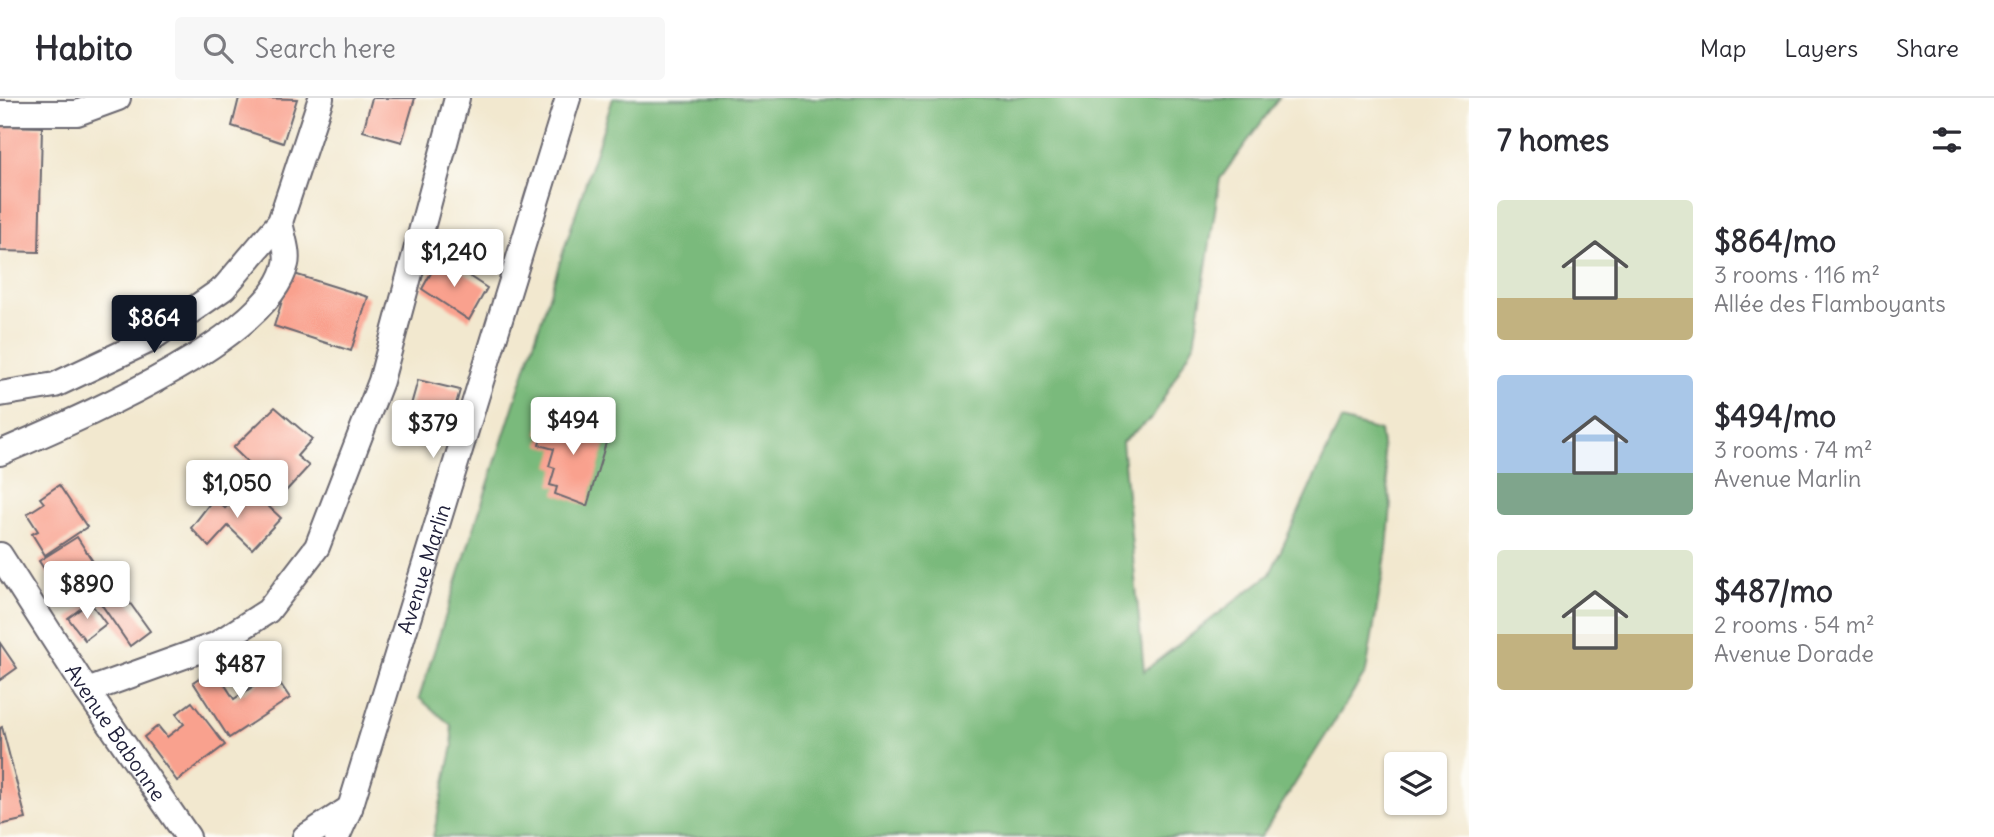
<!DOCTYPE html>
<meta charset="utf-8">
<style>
:root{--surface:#fff;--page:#f7f7f7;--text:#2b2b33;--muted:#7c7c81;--line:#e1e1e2;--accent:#111827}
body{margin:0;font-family:Delius,sans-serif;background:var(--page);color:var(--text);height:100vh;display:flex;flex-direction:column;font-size:26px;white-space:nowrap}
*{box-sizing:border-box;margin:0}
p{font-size:23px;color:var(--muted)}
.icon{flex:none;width:38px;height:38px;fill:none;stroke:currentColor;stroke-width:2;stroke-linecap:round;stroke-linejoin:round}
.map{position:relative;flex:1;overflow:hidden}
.panel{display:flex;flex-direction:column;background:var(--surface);width:525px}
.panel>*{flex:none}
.controls{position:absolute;left:1384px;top:654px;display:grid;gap:14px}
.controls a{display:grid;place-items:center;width:63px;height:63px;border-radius:7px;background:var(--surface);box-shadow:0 2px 5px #0004;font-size:35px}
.price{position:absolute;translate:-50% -60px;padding:0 16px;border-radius:7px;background:#fff;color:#222;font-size:23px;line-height:46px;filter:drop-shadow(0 2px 4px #0008)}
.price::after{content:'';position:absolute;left:50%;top:42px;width:21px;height:16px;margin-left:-10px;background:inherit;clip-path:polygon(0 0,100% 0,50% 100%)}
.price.selected{background:var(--accent);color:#fff}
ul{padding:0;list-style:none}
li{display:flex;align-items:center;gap:21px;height:175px;padding:0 28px}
li span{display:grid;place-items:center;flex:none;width:196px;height:140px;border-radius:7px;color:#555}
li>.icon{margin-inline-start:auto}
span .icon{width:84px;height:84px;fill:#fffc;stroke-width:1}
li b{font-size:30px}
h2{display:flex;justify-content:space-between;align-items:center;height:84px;padding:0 28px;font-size:30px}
header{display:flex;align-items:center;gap:42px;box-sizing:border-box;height:98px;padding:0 35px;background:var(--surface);border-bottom:2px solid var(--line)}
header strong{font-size:33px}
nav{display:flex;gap:38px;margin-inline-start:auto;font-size:24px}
.search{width:490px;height:63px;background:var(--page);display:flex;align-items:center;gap:18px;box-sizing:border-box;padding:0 24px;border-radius:7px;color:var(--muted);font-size:26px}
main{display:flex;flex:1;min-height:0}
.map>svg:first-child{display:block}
.forest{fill:#7aba7b;stroke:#4e6e5b;stroke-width:2}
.building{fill:#f9a18e}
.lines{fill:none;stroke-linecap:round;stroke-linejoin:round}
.minor-casing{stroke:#6b676f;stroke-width:28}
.minor{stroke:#fff;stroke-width:24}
.labels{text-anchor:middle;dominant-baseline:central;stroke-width:7;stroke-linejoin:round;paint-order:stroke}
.street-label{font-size:21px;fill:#22223b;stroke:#fdfcf7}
</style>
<header>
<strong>Habito</strong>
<div class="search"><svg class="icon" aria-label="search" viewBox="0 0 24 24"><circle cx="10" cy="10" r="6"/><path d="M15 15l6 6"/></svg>Search here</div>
<nav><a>Map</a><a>Layers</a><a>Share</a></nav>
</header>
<main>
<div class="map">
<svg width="1469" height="739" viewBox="0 0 1469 739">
<rect width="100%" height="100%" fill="#fdfcf7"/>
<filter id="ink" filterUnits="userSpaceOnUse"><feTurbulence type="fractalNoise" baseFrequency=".0143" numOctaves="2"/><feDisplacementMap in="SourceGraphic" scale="14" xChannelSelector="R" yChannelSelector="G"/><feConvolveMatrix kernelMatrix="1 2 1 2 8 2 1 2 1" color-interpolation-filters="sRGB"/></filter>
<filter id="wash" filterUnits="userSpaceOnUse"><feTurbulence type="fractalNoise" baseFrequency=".00686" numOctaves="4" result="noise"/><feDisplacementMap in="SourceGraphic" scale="28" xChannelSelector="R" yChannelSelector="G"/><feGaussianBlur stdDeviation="1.57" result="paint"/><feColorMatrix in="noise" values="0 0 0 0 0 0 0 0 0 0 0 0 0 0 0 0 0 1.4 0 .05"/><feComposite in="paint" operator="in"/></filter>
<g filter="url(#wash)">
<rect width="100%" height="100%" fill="#f2e8cf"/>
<path class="forest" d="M613,0H1279L1220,81L1194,246L1153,319L1122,344L1144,573L1270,476L1341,322L1380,333L1391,409L1387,451L1366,574L1261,739H433L453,648L451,627L419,600Z"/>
<g id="blocks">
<path class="building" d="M239,0L297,1L283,45L232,28Z
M372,0H415L402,44L363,33Z
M0,28L42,29L39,154L0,153Z
M440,159L487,190L469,222L422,191Z
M291,175L368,199L351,253L274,228Z
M418,282L460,292L446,342L404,332Z
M275,309L312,341L297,358L309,368L285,394L268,377L265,381L233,350Z
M543,316L608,338L587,408L555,396L557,389L550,387L555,370L549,368L554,351L539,347L542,337L537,336Z
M59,387L87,429L45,457L32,436L38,433L27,416L44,405L40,400Z
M252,393L281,420L252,451L228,428L209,449L191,430L214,400L225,410L234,401L240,407Z
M77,439L103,479L73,499L67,489L59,494L39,463Z
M114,483L150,533L130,548L95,497Z
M90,504L106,526L85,542L68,520Z
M0,545L17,570L0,582Z
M214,570L234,601L273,575L290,600L229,640L193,584Z
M192,604L225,647L177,683L144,639L158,628L167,639L184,626L176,616Z
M2,629L26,721L0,727V630Z"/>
</g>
</g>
<g filter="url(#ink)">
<use href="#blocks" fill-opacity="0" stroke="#6b676f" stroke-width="2"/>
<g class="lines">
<g class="minor-casing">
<g id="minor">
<path d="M0,15H77L118,0"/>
<path d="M0,296L55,287L148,243L224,190L280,124L321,0"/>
<path d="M0,355C68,325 269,243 286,166C289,155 282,136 280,124"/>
<path id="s1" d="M0,457L87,593L188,739"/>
<path d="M87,593L215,547L268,513L317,449L381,283L457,0"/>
<path d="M305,739L350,710"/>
<path id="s2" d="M337,739L350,710L568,0"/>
</g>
</g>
<use href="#minor" class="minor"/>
</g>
</g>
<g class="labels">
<g class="street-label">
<text stroke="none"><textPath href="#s2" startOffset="282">Avenue Marlin</textPath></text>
<text stroke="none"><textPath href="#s1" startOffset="212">Avenue Babonne</textPath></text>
</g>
</g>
</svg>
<div class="controls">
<a><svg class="icon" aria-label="layers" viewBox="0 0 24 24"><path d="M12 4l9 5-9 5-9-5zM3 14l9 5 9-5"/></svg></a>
</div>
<b class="price" style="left:454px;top:191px">$1,240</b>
<b class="price selected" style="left:154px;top:257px">$864</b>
<b class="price" style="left:573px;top:359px">$494</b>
<b class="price" style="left:433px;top:362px">$379</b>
<b class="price" style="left:237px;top:422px">$1,050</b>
<b class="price" style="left:87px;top:523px">$890</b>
<b class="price" style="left:240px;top:603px">$487</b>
</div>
<section class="panel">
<h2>7 homes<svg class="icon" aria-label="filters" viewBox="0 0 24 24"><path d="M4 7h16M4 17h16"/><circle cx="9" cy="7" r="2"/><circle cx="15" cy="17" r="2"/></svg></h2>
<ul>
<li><span style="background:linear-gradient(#dfe7d0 70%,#c2b280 0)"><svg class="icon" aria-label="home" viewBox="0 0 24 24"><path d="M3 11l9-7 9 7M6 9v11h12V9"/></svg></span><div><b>$864/mo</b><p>3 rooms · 116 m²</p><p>Allée des Flamboyants</p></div></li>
<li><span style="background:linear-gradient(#a9c7e8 70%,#7fa58c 0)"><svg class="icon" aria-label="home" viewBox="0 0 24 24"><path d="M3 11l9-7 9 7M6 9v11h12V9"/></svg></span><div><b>$494/mo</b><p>3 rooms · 74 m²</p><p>Avenue Marlin</p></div></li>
<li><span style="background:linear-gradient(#dfe7d0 60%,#c2b280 0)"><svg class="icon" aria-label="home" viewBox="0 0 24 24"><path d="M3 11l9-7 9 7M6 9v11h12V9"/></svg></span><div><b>$487/mo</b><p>2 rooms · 54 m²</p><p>Avenue Dorade</p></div></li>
</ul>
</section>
</main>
